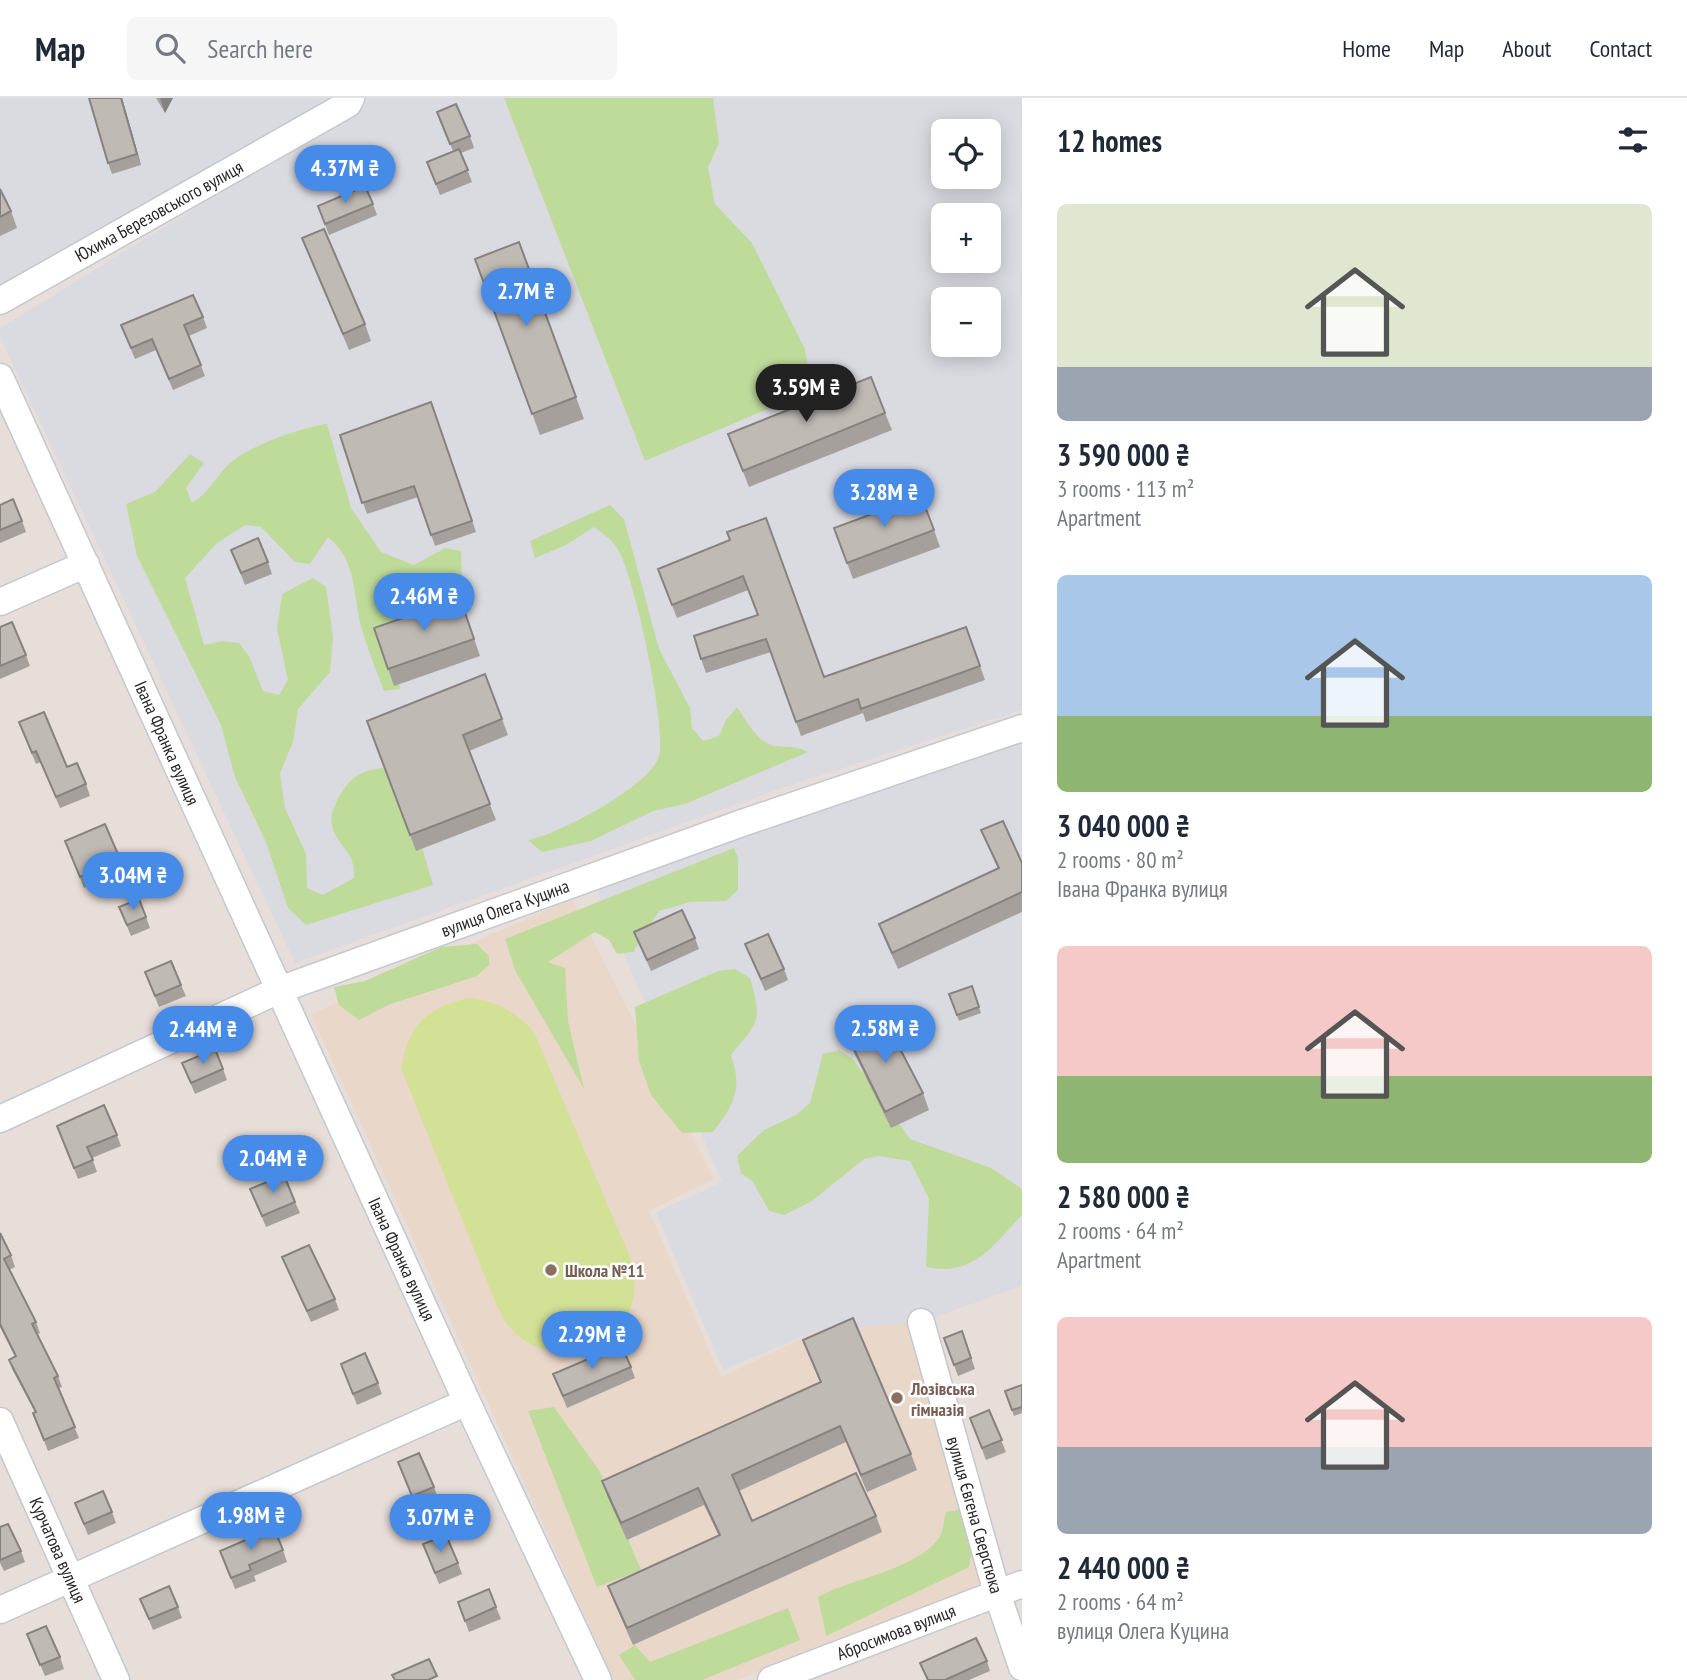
<!DOCTYPE html>
<meta charset="utf-8">
<style>
:root{--surface:#fff;--page:#f6f6f7;--text:#1f2937;--muted:#747a83;--line:#e0e1e3;--accent:#468be8}
body{margin:0;font-family:"PT Sans Narrow",sans-serif;background:var(--page);color:var(--text);height:100vh;display:flex;flex-direction:column;font-size:26px;white-space:nowrap}
*{box-sizing:border-box;margin:0}
p{font-size:23px;color:var(--muted)}
.icon{flex:none;width:38px;height:38px;fill:none;stroke:currentColor;stroke-width:2;stroke-linecap:round;stroke-linejoin:round}
.map{position:relative;flex:1;overflow:hidden}
.details{display:flex;flex-direction:column;background:var(--surface);width:665px}
.details>*{flex:none}
.controls{position:absolute;left:931px;top:21px;display:grid;gap:14px}
.controls a{display:grid;place-items:center;width:70px;height:70px;border-radius:10px;background:var(--surface);box-shadow:0 4px 18px #0003;font-size:35px}
.price{position:absolute;translate:-50% -60px;padding:0 16px;border-radius:24px;background:var(--accent);color:#fff;font-size:23px;line-height:46px;filter:drop-shadow(0 2px 4px #0008)}
.price::after{content:'';position:absolute;left:50%;top:42px;width:21px;height:16px;margin-left:-10px;background:inherit;clip-path:polygon(0 0,100% 0,50% 100%)}
.price.current{background:#222;color:#fff}
ul{padding:0;list-style:none}
li{display:grid;align-content:center;gap:14px;height:371px;padding:0 35px}
li span{display:grid;place-items:center;height:217px;border-radius:10px;color:#555}
li>.icon{margin-inline-start:auto}
span .icon{width:126px;height:126px;fill:#fffc;stroke-width:1}
li b{font-size:30px}
h2{display:flex;justify-content:space-between;align-items:center;height:84px;padding:0 35px;font-size:30px}
header{display:flex;align-items:center;gap:42px;box-sizing:border-box;height:98px;padding:0 35px;background:var(--surface);border-bottom:2px solid var(--line)}
header strong{font-size:33px}
nav{display:flex;gap:38px;margin-inline-start:auto;font-size:24px}
.search{width:490px;height:63px;background:var(--page);display:flex;align-items:center;gap:18px;box-sizing:border-box;padding:0 24px;border-radius:10px;color:var(--muted);font-size:26px}
main{display:flex;flex:1;min-height:0}
.map>svg:first-child{display:block}
.industrial{fill:#dadae1;fill-rule:evenodd}
.education{fill:#e9d7ca}
.green{fill:#bfdb9a}
.pitch{fill:#d3e196}
.lines{fill:none;stroke-linecap:round;stroke-linejoin:round}
.minor-casing{stroke:#c2c8d0;stroke-width:29}
.minor{stroke:#fff;stroke-width:26}
.wall{fill:#a5a09c}
.shaded-wall{fill:#86827f}
.building{fill:#c0bab5;stroke:#86827f;stroke-width:2}
.education-dot{fill:#8d6e63;stroke:#fff;stroke-width:2.5}
.labels{text-anchor:middle;dominant-baseline:central;stroke-width:5;stroke-linejoin:round;paint-order:stroke}
.street-label{font-size:18px;fill:#272727;stroke:#fff}
.education-label{font-size:18px;font-weight:bold;fill:#785e54;stroke:#fff;text-anchor:start}
</style>
<header>
<strong>Map</strong>
<div class="search"><svg class="icon" aria-label="search" viewBox="0 0 24 24"><circle cx="10" cy="10" r="6"/><path d="M15 15l6 6"/></svg>Search here</div>
<nav><a>Home</a><a>Map</a><a>About</a><a>Contact</a></nav>
</header>
<main>
<div class="map">
<svg width="1022" height="1582" viewBox="0 0 1022 1582">
<rect width="100%" height="100%" fill="#e8ded9"/>
<path class="industrial" d="M0,0H351L0,203Z
M363,0H1022V612L782,690L295,865L0,239V230L357,11ZM943,33H989V79H943ZM943,117H989V163H943ZM943,201H989V247H943Z
M1022,630V1188L921,1224L819,1232L723,1272L656,1114L722,1084L591,779Z"/>
<path class="education" d="M572,801L714,1081L649,1113L721,1279L819,1232L921,1224L989,1490L737,1582H614L311,916Z"/>
<path class="green" d="M504,0H713L719,45L708,69L715,106L752,145L805,251L812,292L645,363Z
M327,326L351,410L381,454L414,467L445,450L461,453L462,485L436,505L401,518L390,530L400,591L384,593C377,574 369,555 363,535C352,501 359,464 328,439L310,466L295,464L261,429L245,427L217,445L185,480L204,547L222,543L239,545L249,558L263,593L279,597L288,582L277,531L282,496L313,480L326,489L333,539L330,574L298,611L293,644L280,675L285,710L306,756L307,790L323,797L354,780C355,756 345,755 335,736C329,724 331,716 336,705C355,664 381,669 420,672L416,729L433,787L306,827L288,810L266,744L235,679L221,627L137,458L126,406L155,394L190,356L204,365L186,390L192,405C210,394 215,379 230,365C251,347 300,330 327,326Z
M610,407L624,421L659,551L690,610L692,630L703,643L719,638L726,622L737,609C747,623 757,645 775,648C790,650 793,647 808,654L685,706L653,713L591,743L542,754L528,742C557,737 651,688 659,658C667,629 634,475 617,450C611,441 603,435 594,429L566,447L535,460L530,443Z
M734,750L738,760V792L726,803L690,804L659,813L633,854L617,856L609,842L595,834L548,864L565,870L568,923L584,991L515,872L505,841Z
M477,846L489,858V867L477,878L388,907L359,922L339,907L334,889L365,883L441,849Z
M735,871L750,880C762,924 760,922 731,957C743,992 734,1006 713,1034L682,1035L651,997L639,963L635,909L718,873Z
M839,952L853,961L910,1041L991,1070L1022,1091V1117C992,1148 974,1179 926,1169L929,1101L910,1063L879,1058L864,1061L812,1103L784,1117L769,1113L753,1084L741,1075L737,1058L764,1032L796,1017L810,1005L823,956Z
M554,1309L600,1374L641,1472L597,1489L528,1313Z
M971,1410L977,1421L969,1469L826,1538L818,1499C852,1480 916,1472 939,1440C943,1434 944,1422 946,1414Z
M788,1510L800,1542L702,1582H635L619,1557L635,1547L650,1564Z"/>
<path class="pitch" d="M467,900C497,903 514,912 534,934L635,1171C635,1189 635,1207 624,1223C598,1260 542,1265 511,1231C505,1225 501,1215 497,1208L401,970C409,927 425,911 467,900Z"/>
<g class="lines">
<g class="minor-casing">
<path id="minor" d="M0,203L348,6L351,0
M0,279L467,1304L598,1582
M0,504L86,466
M0,1021L279,892L742,725L1022,630
M921,1224L997,1495L1022,1569
M0,1323L116,1582
M0,1512L467,1304
M771,1582L1022,1486"/>
</g>
<use href="#minor" class="minor"/>
</g>
<path class="wall" d="M122,0L141,67L112,76L108,65Z
M156,0H173L165,15Z
M437,14L470,38L474,50L461,55L472,84L440,97L427,64L453,53Z
M0,91L11,113L17,130L0,138Z
M373,106L377,117L329,137L318,108Z
M302,140L365,226L371,243L349,252Z
M519,144L584,321L540,337L475,161Z
M203,219L207,230L189,238L205,278L173,292L156,252L135,261L121,227Z
M431,304L476,434L435,448L418,399L367,416L340,337Z
M885,315L892,332L749,389L728,336Z
M0,407L22,423L26,434L0,445Z
M834,430L934,432L940,449L853,481Z
M730,442L824,579L966,529L985,582L866,624L863,615L801,638L771,554L706,575L701,561L758,517L748,492L677,520L658,471Z
M231,452L268,464L272,476L245,487Z
M460,500L480,558L394,588L374,530Z
M0,529L26,557L30,568L0,581Z
M502,621L508,637L469,653L496,722L416,753L367,623Z
M19,624L86,686L90,698L60,710L41,664L36,666Z
M981,732L1022,765V814L898,871L885,842L879,826L998,771Z
M65,743L120,761L125,773L84,790Z
M119,809L146,819L150,830L131,838Z
M634,834L695,840L699,851L651,873Z
M745,846L784,871L788,882L765,893Z
M145,874L181,887L186,898L159,909Z
M972,888L981,915L959,923L949,896Z
M848,939L923,995L929,1012L891,1030L854,955Z
M182,965L223,971L227,982L195,996Z
M57,1028L117,1037L121,1048L92,1060L97,1074L78,1081Z
M250,1091L295,1104L300,1115L266,1129Z
M0,1135L11,1157L15,1169L9,1172L36,1224L40,1235L37,1237L58,1278L62,1289L59,1290L79,1340L48,1353L33,1315L35,1314L13,1273L9,1262L15,1259L0,1229Z
M282,1159L335,1201L339,1212L311,1224Z
M962,1233L975,1271L958,1278L944,1240Z
M803,1242L911,1356L917,1372L867,1394L846,1344L739,1393L752,1423L876,1418L882,1434L633,1547L614,1504L608,1488L719,1438L704,1407L627,1442L608,1400L602,1383L820,1284Z
M341,1266L378,1285L382,1296L357,1307Z
M631,1269L635,1280L567,1310L553,1276Z
M1022,1287V1315L1014,1318L1005,1293Z
M989,1312L1006,1354L986,1362L970,1320Z
M398,1364L434,1389L438,1400L416,1409Z
M75,1405L112,1414L116,1425L88,1437Z
M0,1429L21,1453L25,1464L4,1473L0,1465Z
M423,1446L458,1465L462,1476L439,1486Z
M283,1452L287,1464L254,1478L256,1483L235,1491L220,1453Z
M140,1501L178,1509L182,1520L153,1532Z
M458,1504L496,1509L501,1521L469,1534Z
M27,1536L60,1559L64,1571L45,1578Z
M987,1563L990,1573L969,1582H927L920,1565Z"/>
<path class="shaded-wall" d="M121,0H122L141,67L137,56Z
M160,0H173L165,15Z"/>
<path class="building" d="M89,0H121L137,56L108,65Z
M456,6L470,38L450,46L437,14Z
M459,51L468,72L436,86L427,64Z
M365,88L373,106L325,126L318,108Z
M0,91L11,113L0,119Z
M324,131L365,226L343,236L302,140Z
M519,144L576,299L532,316L475,161Z
M193,197L203,219L184,227L201,267L169,281L152,241L131,250L121,227Z
M871,279L885,315L743,373L728,336Z
M431,304L472,423L431,437L414,388L362,405L340,337Z
M921,398L934,432L847,465L834,430Z
M13,401L22,423L0,432V407Z
M766,420L824,579L966,529L980,568L861,611L858,601L796,624L766,541L701,561L694,538L758,517L743,478L672,507L658,471L730,442L727,434Z
M258,440L268,464L241,475L231,452Z
M460,500L474,541L388,571L374,530Z
M12,524L26,557L0,568V529Z
M485,576L502,621L463,637L490,706L410,737L367,623Z
M44,614L67,669L77,665L86,686L56,699L36,653L32,655L19,624Z
M1003,723L1022,765V794L892,855L879,826L999,770L981,732Z
M105,726L120,761L80,779L65,743Z
M139,801L146,819L127,827L119,809Z
M682,812L695,840L647,862L634,834Z
M768,836L784,871L761,881L745,846Z
M171,863L181,887L155,898L145,874Z
M972,888L979,909L957,917L949,896Z
M884,920L923,995L885,1014L848,939Z
M215,951L223,971L191,985L182,965Z
M104,1007L117,1037L87,1049L93,1062L74,1070L57,1028Z
M284,1077L295,1104L262,1118L250,1091Z
M0,1135L11,1157L4,1161L36,1224L32,1226L58,1278L54,1280L75,1329L44,1342L33,1315L36,1314L9,1262L16,1258L0,1226Z
M309,1147L335,1201L307,1213L282,1159Z
M853,1220L911,1356L861,1377L840,1328L732,1377L752,1423L856,1375L876,1418L627,1530L608,1488L720,1437L698,1390L621,1425L602,1383L821,1284L803,1242Z
M962,1233L971,1260L954,1267L944,1240Z
M621,1247L631,1269L563,1298L553,1276Z
M365,1255L378,1285L353,1296L341,1266Z
M1022,1287V1309L1012,1312L1005,1293Z
M989,1312L1002,1342L982,1350L970,1320Z
M419,1355L434,1389L412,1398L398,1364Z
M103,1393L112,1414L84,1426L75,1405Z
M8,1426L21,1453L0,1462V1429Z
M274,1430L283,1452L249,1467L251,1472L231,1480L220,1453Z
M446,1437L458,1465L435,1475L423,1446Z
M169,1488L178,1509L149,1521L140,1501Z
M489,1491L496,1509L465,1523L458,1504Z
M46,1528L60,1559L40,1567L27,1536Z
M976,1540L987,1563L945,1582H928L920,1565Z
M429,1561L437,1578L428,1582H395L392,1577Z"/>
<g class="education-dot">
<circle cx="551" cy="1172" r="7"/>
<circle cx="897" cy="1300" r="7"/>
</g>
<g class="labels">
<g class="street-label">
<text transform="translate(159 113) rotate(-29)">Юхима Березовського вулиця</text>
<text transform="translate(167 645) rotate(66)">Івана Франка вулиця</text>
<text transform="translate(505 810) rotate(-20)">вулиця Олега Куцина</text>
<text transform="translate(402 1161) rotate(65)">Івана Франка вулиця</text>
<text transform="translate(975 1417) rotate(74)">вулиця Євгена Сверстюка</text>
<text transform="translate(58 1452) rotate(66)">Курчатова вулиця</text>
<text transform="translate(896 1534) rotate(-21)">Абросимова вулиця</text>
</g>
<g class="education-label">
<text x="565" y="1172">Школа №11</text>
<text x="911" y="1290">Лозівська<tspan x="911" dy="21">гімназія</tspan></text>
</g>
</g>
</svg>
<div class="controls">
<a><svg class="icon" aria-label="locate" viewBox="0 0 24 24"><circle cx="12" cy="12" r="6"/><path d="M12 2v4M12 18v4M2 12h4M18 12h4"/></svg></a>
<a>+</a>
<a>−</a>
</div>
<b class="price" style="left:345px;top:107px">4.37M ₴</b>
<b class="price" style="left:526px;top:230px">2.7M ₴</b>
<b class="price current" style="left:806px;top:326px">3.59M ₴</b>
<b class="price" style="left:884px;top:431px">3.28M ₴</b>
<b class="price" style="left:424px;top:535px">2.46M ₴</b>
<b class="price" style="left:133px;top:814px">3.04M ₴</b>
<b class="price" style="left:885px;top:967px">2.58M ₴</b>
<b class="price" style="left:203px;top:968px">2.44M ₴</b>
<b class="price" style="left:273px;top:1097px">2.04M ₴</b>
<b class="price" style="left:592px;top:1273px">2.29M ₴</b>
<b class="price" style="left:251px;top:1454px">1.98M ₴</b>
<b class="price" style="left:440px;top:1456px">3.07M ₴</b>
</div>
<section class="details">
<h2>12 homes<svg class="icon" aria-label="filters" viewBox="0 0 24 24"><path d="M4 7h16M4 17h16"/><circle cx="9" cy="7" r="2"/><circle cx="15" cy="17" r="2"/></svg></h2>
<ul>
<li><span style="background:linear-gradient(#dfe7d0 75%,#9aa5b1 0)"><svg class="icon" aria-label="home" viewBox="0 0 24 24"><path d="M3 11l9-7 9 7M6 9v11h12V9"/></svg></span><div><b>3 590 000 ₴</b><p>3 rooms · 113 m²</p><p>Apartment</p></div></li>
<li><span style="background:linear-gradient(#a9c7e8 65%,#8fb573 0)"><svg class="icon" aria-label="home" viewBox="0 0 24 24"><path d="M3 11l9-7 9 7M6 9v11h12V9"/></svg></span><div><b>3 040 000 ₴</b><p>2 rooms · 80 m²</p><p>Івана Франка вулиця</p></div></li>
<li><span style="background:linear-gradient(#f6c9c9 60%,#8fb573 0)"><svg class="icon" aria-label="home" viewBox="0 0 24 24"><path d="M3 11l9-7 9 7M6 9v11h12V9"/></svg></span><div><b>2 580 000 ₴</b><p>2 rooms · 64 m²</p><p>Apartment</p></div></li>
<li><span style="background:linear-gradient(#f6c9c9 60%,#9aa5b1 0)"><svg class="icon" aria-label="home" viewBox="0 0 24 24"><path d="M3 11l9-7 9 7M6 9v11h12V9"/></svg></span><div><b>2 440 000 ₴</b><p>2 rooms · 64 m²</p><p>вулиця Олега Куцина</p></div></li>
</ul>
</section>
</main>
